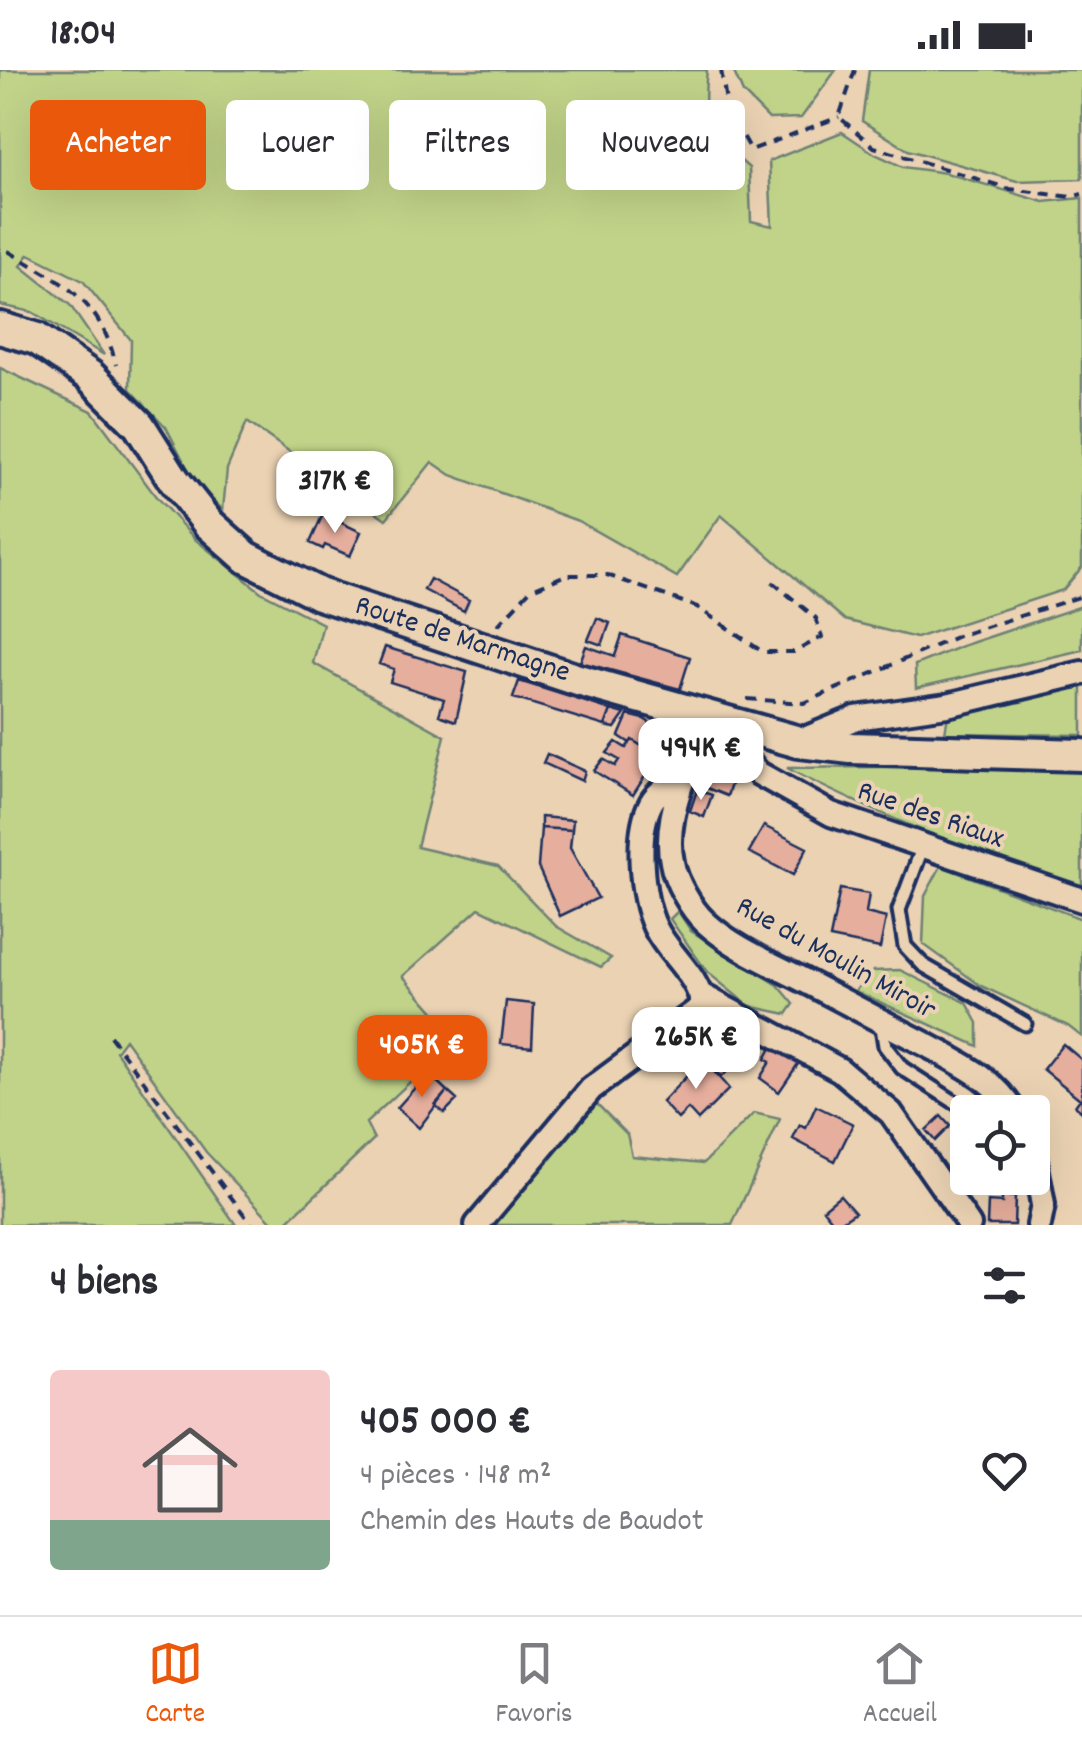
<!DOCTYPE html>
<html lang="fr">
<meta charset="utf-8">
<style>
:root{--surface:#fff;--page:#f2f2f3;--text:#2b2b33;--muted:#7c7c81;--line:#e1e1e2;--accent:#ea580c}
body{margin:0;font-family:Dekko,sans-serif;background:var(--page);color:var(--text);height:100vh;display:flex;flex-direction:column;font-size:38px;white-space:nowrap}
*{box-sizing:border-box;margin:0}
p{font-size:32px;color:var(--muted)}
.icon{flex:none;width:55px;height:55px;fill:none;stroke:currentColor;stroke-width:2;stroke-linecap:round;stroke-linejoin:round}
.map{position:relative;height:1155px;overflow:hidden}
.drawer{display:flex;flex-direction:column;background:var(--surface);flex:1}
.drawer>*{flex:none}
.hud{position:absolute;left:30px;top:30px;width:1022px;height:90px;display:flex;gap:20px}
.fabs{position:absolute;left:950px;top:1025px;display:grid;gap:20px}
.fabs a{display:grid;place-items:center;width:100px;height:100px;border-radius:10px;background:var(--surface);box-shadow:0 10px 40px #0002;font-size:50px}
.price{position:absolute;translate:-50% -85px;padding:0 22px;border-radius:20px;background:#fff;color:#222;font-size:32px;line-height:65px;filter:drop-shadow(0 2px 5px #0008)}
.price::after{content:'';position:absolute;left:50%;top:60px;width:30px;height:22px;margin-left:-15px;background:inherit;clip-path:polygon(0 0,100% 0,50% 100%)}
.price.active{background:var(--accent);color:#fff}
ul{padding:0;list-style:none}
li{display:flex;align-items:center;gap:30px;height:250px;padding:0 50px}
li span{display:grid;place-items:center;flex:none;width:280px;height:200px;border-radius:10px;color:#555}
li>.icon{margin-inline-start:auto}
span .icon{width:120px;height:120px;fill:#fffc;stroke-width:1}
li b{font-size:42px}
h2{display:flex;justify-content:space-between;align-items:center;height:120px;padding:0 50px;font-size:42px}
.chip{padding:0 35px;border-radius:10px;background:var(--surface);box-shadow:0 10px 40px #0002;font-size:35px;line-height:90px}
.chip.active{background:var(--accent);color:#fff}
.status{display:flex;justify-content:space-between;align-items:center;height:70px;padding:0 50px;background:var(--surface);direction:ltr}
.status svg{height:28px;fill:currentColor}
.tabs{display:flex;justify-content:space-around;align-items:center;height:140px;border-top:2px solid var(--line);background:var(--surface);font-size:28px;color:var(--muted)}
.tabs a{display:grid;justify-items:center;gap:5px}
.tabs .active{color:var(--accent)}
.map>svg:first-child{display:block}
.green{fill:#c1d389;stroke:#6e8174;stroke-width:2.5}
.building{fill:#e6ae9d;stroke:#1b2f5e;stroke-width:2.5}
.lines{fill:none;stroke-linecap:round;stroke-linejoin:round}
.lane-casing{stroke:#1b2f5e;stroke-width:19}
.street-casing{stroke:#1b2f5e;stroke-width:30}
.secondary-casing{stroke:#1b2f5e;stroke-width:38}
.path{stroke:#1b2f5e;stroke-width:4;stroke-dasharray:10 8;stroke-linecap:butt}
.lane{stroke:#ebd2b3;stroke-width:11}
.street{stroke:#ebd2b3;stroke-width:22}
.secondary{stroke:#ebd2b3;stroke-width:30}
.labels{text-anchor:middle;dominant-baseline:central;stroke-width:8;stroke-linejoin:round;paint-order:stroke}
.street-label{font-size:30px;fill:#1b2f5e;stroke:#ebd2b3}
</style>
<div class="status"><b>18:04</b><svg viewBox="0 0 49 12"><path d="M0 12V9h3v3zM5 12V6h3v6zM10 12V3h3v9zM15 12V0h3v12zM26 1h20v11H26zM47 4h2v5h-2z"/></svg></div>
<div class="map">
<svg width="1082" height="1155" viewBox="0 0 1082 1155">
<rect width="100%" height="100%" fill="#ebd2b3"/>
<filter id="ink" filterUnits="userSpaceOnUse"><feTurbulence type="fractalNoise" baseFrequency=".01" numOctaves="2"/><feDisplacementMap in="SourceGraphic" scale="20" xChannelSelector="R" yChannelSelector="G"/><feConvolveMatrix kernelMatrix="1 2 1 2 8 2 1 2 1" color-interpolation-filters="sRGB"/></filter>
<g filter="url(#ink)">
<path class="green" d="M0,0H707C701,53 709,63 749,98L751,151L772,156L769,91L842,62L875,84L903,97L946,103L1044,132L1082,128V497L1063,520L916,568L845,550L721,445L677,507L578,451L451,405L432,392L386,449L247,352L227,399L223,440L194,411L166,357L130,319L131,270L83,211L29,184L21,196L70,235L104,285L32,242L0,235Z
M733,0H836L801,48L769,49L743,23Z
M869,0H1082V109L1017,111L908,80L862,51Z
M0,298L92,341L157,428L196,470L261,522L323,554L313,593L445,666L417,777L498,796L556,856L611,888L601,897L479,838L403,906L457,968L366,1053L374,1069L284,1155H275L206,1082L125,969L116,981L236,1155H0Z
M1082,536V580L916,618L915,595L962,576Z
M1082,615V665L945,663L948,645Z
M961,696L1082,700V821C982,784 881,748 787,698Z
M941,796L1082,849V967L1068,956L981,916L923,874L925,826Z
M678,841L691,861L778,915L794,934L787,944L749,936L707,902L670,849Z
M900,900L967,933L978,953V976L855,921L873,901Z
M594,1031L627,1064L632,1086L704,1093L754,1043L780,1049L732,1155H493Z"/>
<path class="building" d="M323,444L361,462L350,486L325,475L323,479L310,473Z
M430,509L469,530L464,541L424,520Z
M597,548L610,553L602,575L588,570Z
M622,565L690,587L680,619L580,592L586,576L615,586Z
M385,577L467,602L456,651L439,645L444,629L390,612L394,599L379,594Z
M519,611L611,640L605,656L513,628Z
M611,640L625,644L615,658L605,656Z
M628,645L644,649L671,667L658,686L632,670L630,673L619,666Z
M632,670L658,686L633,725L594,701L603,689L615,696L619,690L607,683L616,672L626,678Z
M709,683L738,694L727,726L699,715Z
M547,684L585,701L582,711L543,693Z
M697,720L712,725L704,747L690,741Z
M541,747L573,750L572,760L541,758Z
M764,756L807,778L793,805L749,782Z
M541,758L572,760L570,778L598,828L560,846L538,797Z
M840,819L869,824L866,843L886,848L880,878L830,868Z
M506,931L534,934L532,977L501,974Z
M727,950L754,975L721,1007L690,973L709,955L715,960Z
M774,973L800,991L779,1022L760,1008L770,992L765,989Z
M1063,974L1082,990V1042L1075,1036L1080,1029L1043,999Z
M703,989L729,1019L698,1050L688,1039L678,1049L662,1032Z
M428,1003L447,1021L419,1058L397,1038Z
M447,1021L457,1030L444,1043L435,1035Z
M816,1036L853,1054L835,1091L793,1069L800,1055L806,1058Z
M941,1046L950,1056L935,1071L926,1060Z
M840,1125L855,1142L836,1155L823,1139Z
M1002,1126L1015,1127L1014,1155H987L988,1132L1002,1133Z"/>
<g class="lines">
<g class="lane-casing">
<path id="lane" d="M923,776L899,840L905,876L923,895L1025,954
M881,951L885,976L902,998L970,1042"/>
</g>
<g class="street-casing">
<path id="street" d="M710,646C691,685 662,748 672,792C675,811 691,839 705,852C732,877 770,893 803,910C844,931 884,953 925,974C959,993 994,1008 1014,1042
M738,655L743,685L758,703L831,744L1082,830
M800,671L856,648L947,635L1082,603
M701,925L840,1000L891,1043L969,1155
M1032,1074L1043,1135L1039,1155
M477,1155L591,1019L703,936C697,903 669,886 655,857C641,827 635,763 651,733C657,721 676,711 686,702"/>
</g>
<g class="secondary-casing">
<path id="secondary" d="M0,258L37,269L90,306L139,355L174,410L208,453L246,487L319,524L578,610L799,672L851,678L1082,685"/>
</g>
<path class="path" d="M721,0L727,38L751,80L839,47
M855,0L839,47L874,77L1010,119L1071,127L1082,124
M8,181C62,213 100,228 116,295
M498,555L530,520L566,505H607L697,537L763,582H794L822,567L816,548L771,511
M747,629L804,633L958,566L1082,526
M110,966L252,1155"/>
<use href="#lane" class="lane"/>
<use href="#street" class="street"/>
<use href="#secondary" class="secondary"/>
</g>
</g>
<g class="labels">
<g class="street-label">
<text transform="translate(462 571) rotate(18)">Route de Marmagne</text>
<text transform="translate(930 747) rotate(19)">Rue des Riaux</text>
<text transform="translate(835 890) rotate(29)">Rue du Moulin Miroir</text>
</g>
</g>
</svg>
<div class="fabs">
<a><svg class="icon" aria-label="locate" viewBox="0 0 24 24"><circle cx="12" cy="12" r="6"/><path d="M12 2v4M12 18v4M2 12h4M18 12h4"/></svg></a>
</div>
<b class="price" style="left:335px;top:466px">317K €</b>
<b class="price" style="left:701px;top:733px">494K €</b>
<b class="price" style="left:696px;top:1022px">265K €</b>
<b class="price active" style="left:422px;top:1030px">405K €</b>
<div class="hud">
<a class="chip active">Acheter</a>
<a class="chip">Louer</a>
<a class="chip">Filtres</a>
<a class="chip">Nouveau</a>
</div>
</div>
<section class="drawer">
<h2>4 biens<svg class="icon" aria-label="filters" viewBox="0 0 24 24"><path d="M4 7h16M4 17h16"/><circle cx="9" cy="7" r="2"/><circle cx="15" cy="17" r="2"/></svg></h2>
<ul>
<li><span style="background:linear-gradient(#f6c9c9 75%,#7fa58c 0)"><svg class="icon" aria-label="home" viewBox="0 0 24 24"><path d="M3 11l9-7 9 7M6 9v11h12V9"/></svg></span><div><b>405 000 €</b><p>4 pièces · 148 m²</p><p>Chemin des Hauts de Baudot</p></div><svg class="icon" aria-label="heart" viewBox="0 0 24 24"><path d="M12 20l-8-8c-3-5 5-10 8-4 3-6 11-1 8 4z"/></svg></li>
</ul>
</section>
<nav class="tabs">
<a class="active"><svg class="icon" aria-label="map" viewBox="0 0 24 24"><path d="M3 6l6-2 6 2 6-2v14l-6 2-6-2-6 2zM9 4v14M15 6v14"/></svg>Carte</a>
<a><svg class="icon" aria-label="saved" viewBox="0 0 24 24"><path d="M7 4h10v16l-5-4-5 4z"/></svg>Favoris</a>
<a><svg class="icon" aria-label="home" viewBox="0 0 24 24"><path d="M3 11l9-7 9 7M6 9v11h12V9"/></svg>Accueil</a>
</nav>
